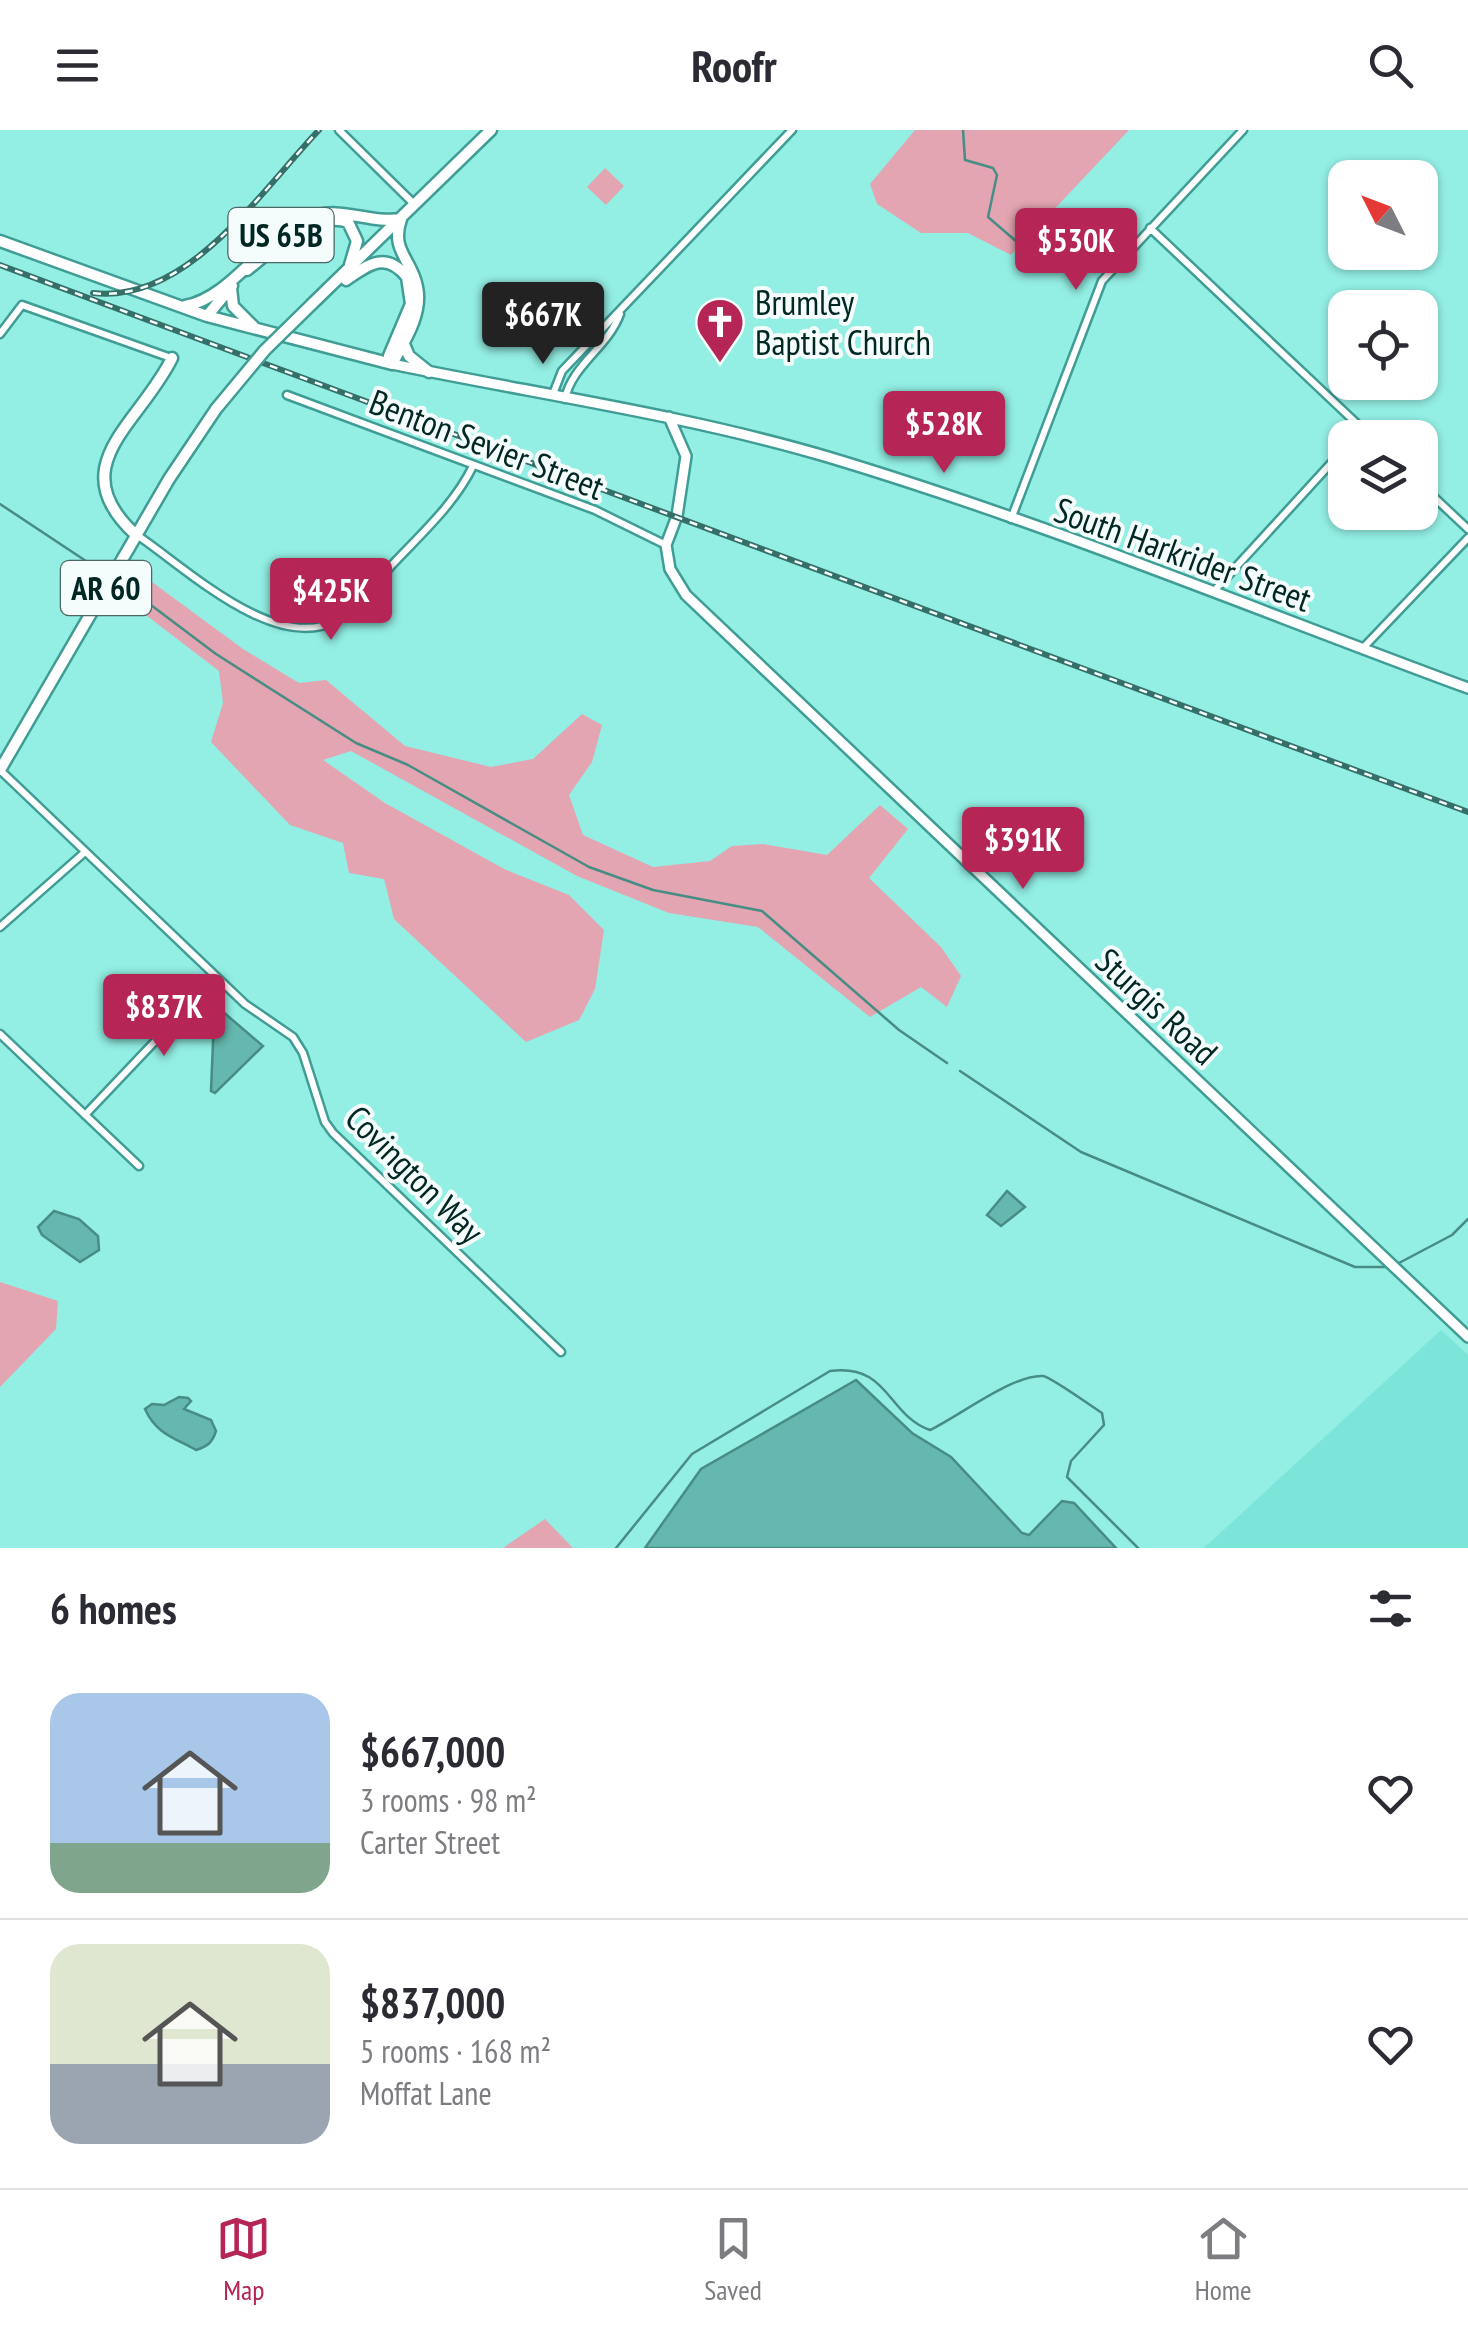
<!DOCTYPE html>
<meta charset="utf-8">
<style>
:root{--surface:#fff;--page:#f7f7f7;--text:#2b2b33;--muted:#7c7c81;--line:#e1e1e2;--accent:#b52556}
body{margin:0;font-family:"PT Sans Narrow",sans-serif;background:var(--page);color:var(--text);height:100vh;display:flex;flex-direction:column;font-size:38px;white-space:nowrap}
*{box-sizing:border-box;margin:0}
p{font-size:32px;color:var(--muted)}
.icon{flex:none;width:55px;height:55px;fill:none;stroke:currentColor;stroke-width:2;stroke-linecap:round;stroke-linejoin:round}
.map{position:relative;height:1418px;overflow:hidden}
.drawer{display:flex;flex-direction:column;background:var(--surface);flex:1}
.drawer>*{flex:none}
.needle{width:65px;rotate:312deg}
.buttons{position:absolute;left:1328px;top:30px;display:grid;gap:20px}
.buttons a{display:grid;place-items:center;width:110px;height:110px;border-radius:20px;background:var(--surface);box-shadow:0 2px 8px #0004;font-size:50px}
.price{position:absolute;translate:-50% -85px;padding:0 22px;border-radius:10px;background:var(--accent);color:#fff;font-size:32px;line-height:65px;filter:drop-shadow(0 2px 5px #0008)}
.price::after{content:'';position:absolute;left:50%;top:60px;width:30px;height:22px;margin-left:-15px;background:inherit;clip-path:polygon(0 0,100% 0,50% 100%)}
.price.selected{background:#222;color:#fff}
ul{padding:0;list-style:none}
li{display:flex;align-items:center;gap:30px;height:250px;padding:0 50px}
li+li{border-top:2px solid var(--line)}
li span{display:grid;place-items:center;flex:none;width:280px;height:200px;border-radius:30px;color:#555}
li>.icon{margin-inline-start:auto}
span .icon{width:120px;height:120px;fill:#fffc;stroke-width:1}
li b{font-size:42px}
h2{display:flex;justify-content:space-between;align-items:center;height:120px;padding:0 50px;font-size:42px}
header{display:flex;justify-content:space-between;align-items:center;height:130px;padding:0 50px;background:var(--surface);font-size:45px;font-weight:800}
.tab-bar{display:flex;justify-content:space-around;align-items:center;height:140px;border-top:2px solid var(--line);background:var(--surface);font-size:28px;color:var(--muted)}
.tab-bar a{display:grid;justify-items:center;gap:5px}
.tab-bar .selected{color:var(--accent)}
.map>svg:first-child{display:block}
.built{fill:#7de4d9}
.green{fill:#e3a5b1}
.water{fill:#65b8af;stroke:#478c85;stroke-width:2.5}
.lines{fill:none;stroke-linecap:round;stroke-linejoin:round}
.stream{stroke:#478c85;stroke-width:2.5}
.street-casing{stroke:#409d95;stroke-width:11}
.secondary-casing{stroke:#409d95;stroke-width:14}
.primary-casing{stroke:#409d95;stroke-width:15}
.street{stroke:#fff;stroke-width:6}
.secondary{stroke:#fff;stroke-width:9}
.primary{stroke:#fff;stroke-width:10}
.rail-casing{stroke:#356f69;stroke-width:6}
.rail{stroke:#f5fdfc;stroke-width:2.5;stroke-dasharray:8;stroke-linecap:butt}
.primary-bridge-casing{stroke:#409d95;stroke-width:15;stroke-linecap:butt}
.primary-bridge{stroke:#fff;stroke-width:10}
.labels{text-anchor:middle;dominant-baseline:central;stroke-width:8;stroke-linejoin:round;paint-order:stroke}
.shield{fill:#f5fdfc;stroke:#4a6764;stroke-width:2.5}
.shield-label{font-size:32px;font-weight:bold;fill:#002723}
.poi-label{font-size:35px;fill:#002723;stroke:#f5fdfc;text-anchor:start}
.street-label{font-size:35px;fill:#002723;stroke:#f5fdfc}
</style>
<header><svg class="icon" aria-label="menu" viewBox="0 0 24 24"><path d="M4 6h16M4 12h16M4 18h16"/></svg>Roofr<svg class="icon" aria-label="search" viewBox="0 0 24 24"><circle cx="10" cy="10" r="6"/><path d="M15 15l6 6"/></svg></header>
<div class="map">
<svg width="1468" height="1418" viewBox="0 0 1468 1418">
<rect width="100%" height="100%" fill="#93eee4"/>
<path class="built" d="M1441,1200L1468,1225V1418H1204Z"/>
<path class="green" d="M915,0H1129L1011,125L968,103H921L877,74L870,54Z
M605,38L624,56L606,75L587,57Z
M141,444L243,519L299,553L326,550L405,616L491,637L533,629L582,584L602,595L592,632L569,665L583,705L653,737L710,731L732,716L763,714L827,725L880,675L908,699L869,748L941,817L961,846L947,877L921,857L870,887L758,797L669,783L577,746L351,621L323,630L385,673L506,740L569,765L604,800L595,859L579,890L526,912L394,789L384,749L349,743L343,713L290,695L211,612L223,573L219,541L125,469Z
M0,1152L58,1171L56,1199L0,1257Z
M545,1389L573,1418H503Z"/>
<path class="water" d="M222,881L263,916L215,963L211,961L214,888Z
M1007,1061L1025,1077L1001,1096L987,1085Z
M54,1081L79,1089L98,1106L99,1120L80,1132L42,1105L38,1097Z
M856,1250L912,1303L951,1327L1022,1403L1029,1405L1062,1371L1074,1373L1116,1418H645L701,1339Z
M179,1267L188,1268L191,1271L184,1279L211,1290L216,1301C212,1313 208,1316 196,1320C175,1308 156,1304 145,1279L152,1274L164,1275Z"/>
<g class="lines">
<path class="stream" d="M963,0L965,30L993,38L997,45L988,87L1017,112
M0,374L101,441
M123,454L216,524L356,613L408,635L589,737L653,760L762,781L899,900L947,933
M960,941L1081,1022L1355,1137H1386
M1399,1133L1452,1105L1468,1089
M616,1418L692,1324L830,1241C889,1233 887,1285 930,1300C958,1287 1013,1244 1043,1246C1051,1247 1091,1276 1102,1283L1104,1295L1071,1331L1067,1347L1138,1418"/>
<g class="street-casing">
<path id="street" d="M339,0L414,74
M1150,98L1372,308
M0,204L22,175L171,228
M553,264L562,241L792,0
M287,265L595,380L666,415
M565,269C572,235 608,217 620,184
M1355,308L1363,299
M1420,354L1468,399
M1011,389L1102,151L1243,0
M137,405C187,439 276,524 337,490C358,478 375,454 391,436C420,405 454,375 473,336
M1214,461L1345,318
M1363,518L1468,408
M0,640L245,874L293,907L303,923L325,992L333,1003L561,1222
M0,797L85,722
M0,904L139,1036
M85,985L215,848"/>
</g>
<g class="secondary-casing">
<path id="secondary" d="M392,234C537,264 686,285 828,327C1045,392 1256,480 1468,558
M669,287L686,326L677,386L666,415L670,439L686,465L1468,1207"/>
</g>
<g class="primary-casing">
<path id="primary" d="M0,111L207,186L392,234C404,212 423,184 417,157C412,129 390,121 401,89
M247,140C272,120 314,80 348,92L357,111L350,135
M346,150C369,134 386,121 407,147L411,174L389,226
M231,158L233,176L254,197
M312,174L491,0
M185,176C231,168 263,108 310,88C341,75 369,94 401,89
M207,186L232,156
M403,212L409,226L429,242
M136,405C60,336 140,294 172,228
M0,640L169,349L216,279"/>
</g>
<use href="#street" class="street"/>
<use href="#secondary" class="secondary"/>
<use href="#primary" class="primary"/>
<g class="rail-casing">
<path id="rail" d="M0,135L1468,682
M93,163C187,174 261,61 319,0"/>
</g>
<use href="#rail" class="rail"/>
<g class="primary-bridge-casing">
<path id="primary-bridge" d="M216,279L265,220L312,174"/>
</g>
<use href="#primary-bridge" class="primary-bridge"/>
</g>
<defs>
<g id="church-pin" transform="scale(2.5)"><path d="M0 17L-7.5 6A9.5 9.5 0 1 1 7.5 6Z" fill="#b52556" stroke="#f5fdfc"/><path d="M-1.2-6h2.4v3.5h3.3v2.4h-3.3V6h-2.4V-.1h-3.3v-2.4h3.3Z" fill="#fff"/></g>
</defs>
<g fill-rule="evenodd">
<use href="#church-pin" x="720" y="192"/>
</g>
<g class="labels">
<g class="shield">
<rect x="228.5" y="78" width="105" height="54" rx="8"/>
<rect x="61" y="431" width="90" height="54" rx="8"/>
</g>
<g class="shield-label">
<text x="281" y="105">US 65B</text>
<text x="106" y="458">AR 60</text>
</g>
<g class="poi-label">
<text x="755" y="172">Brumley<tspan x="755" dy="40">Baptist Church</tspan></text>
</g>
<g class="street-label">
<text transform="translate(487 314) rotate(21)">Benton Sevier Street</text>
<text transform="translate(1183 424) rotate(20)">South Harkrider Street</text>
<text transform="translate(1157 876) rotate(43)">Sturgis Road</text>
<text transform="translate(415 1044) rotate(45)">Covington Way</text>
</g>
</g>
</svg>
<div class="buttons">
<a><svg class="needle" viewBox="-14 -14 28 28"><path d="M0-13l5 13h-10z" fill="#e53935"/><path d="M0 13l5-13h-10z" fill="#7c7c81"/></svg></a>
<a><svg class="icon" aria-label="locate" viewBox="0 0 24 24"><circle cx="12" cy="12" r="6"/><path d="M12 2v4M12 18v4M2 12h4M18 12h4"/></svg></a>
<a><svg class="icon" aria-label="layers" viewBox="0 0 24 24"><path d="M12 4l9 5-9 5-9-5zM3 14l9 5 9-5"/></svg></a>
</div>
<b class="price" style="left:1076px;top:163px">$530K</b>
<b class="price selected" style="left:543px;top:237px">$667K</b>
<b class="price" style="left:944px;top:346px">$528K</b>
<b class="price" style="left:331px;top:513px">$425K</b>
<b class="price" style="left:1023px;top:762px">$391K</b>
<b class="price" style="left:164px;top:929px">$837K</b>
</div>
<section class="drawer">
<h2>6 homes<svg class="icon" aria-label="filters" viewBox="0 0 24 24"><path d="M4 7h16M4 17h16"/><circle cx="9" cy="7" r="2"/><circle cx="15" cy="17" r="2"/></svg></h2>
<ul>
<li><span style="background:linear-gradient(#a9c7e8 75%,#7fa58c 0)"><svg class="icon" aria-label="home" viewBox="0 0 24 24"><path d="M3 11l9-7 9 7M6 9v11h12V9"/></svg></span><div><b>$667,000</b><p>3 rooms · 98 m²</p><p>Carter Street</p></div><svg class="icon" aria-label="heart" viewBox="0 0 24 24"><path d="M12 20l-8-8c-3-5 5-10 8-4 3-6 11-1 8 4z"/></svg></li>
<li><span style="background:linear-gradient(#dfe7d0 60%,#9aa5b1 0)"><svg class="icon" aria-label="home" viewBox="0 0 24 24"><path d="M3 11l9-7 9 7M6 9v11h12V9"/></svg></span><div><b>$837,000</b><p>5 rooms · 168 m²</p><p>Moffat Lane</p></div><svg class="icon" aria-label="heart" viewBox="0 0 24 24"><path d="M12 20l-8-8c-3-5 5-10 8-4 3-6 11-1 8 4z"/></svg></li>
</ul>
</section>
<nav class="tab-bar">
<a class="selected"><svg class="icon" aria-label="map" viewBox="0 0 24 24"><path d="M3 6l6-2 6 2 6-2v14l-6 2-6-2-6 2zM9 4v14M15 6v14"/></svg>Map</a>
<a><svg class="icon" aria-label="saved" viewBox="0 0 24 24"><path d="M7 4h10v16l-5-4-5 4z"/></svg>Saved</a>
<a><svg class="icon" aria-label="home" viewBox="0 0 24 24"><path d="M3 11l9-7 9 7M6 9v11h12V9"/></svg>Home</a>
</nav>
